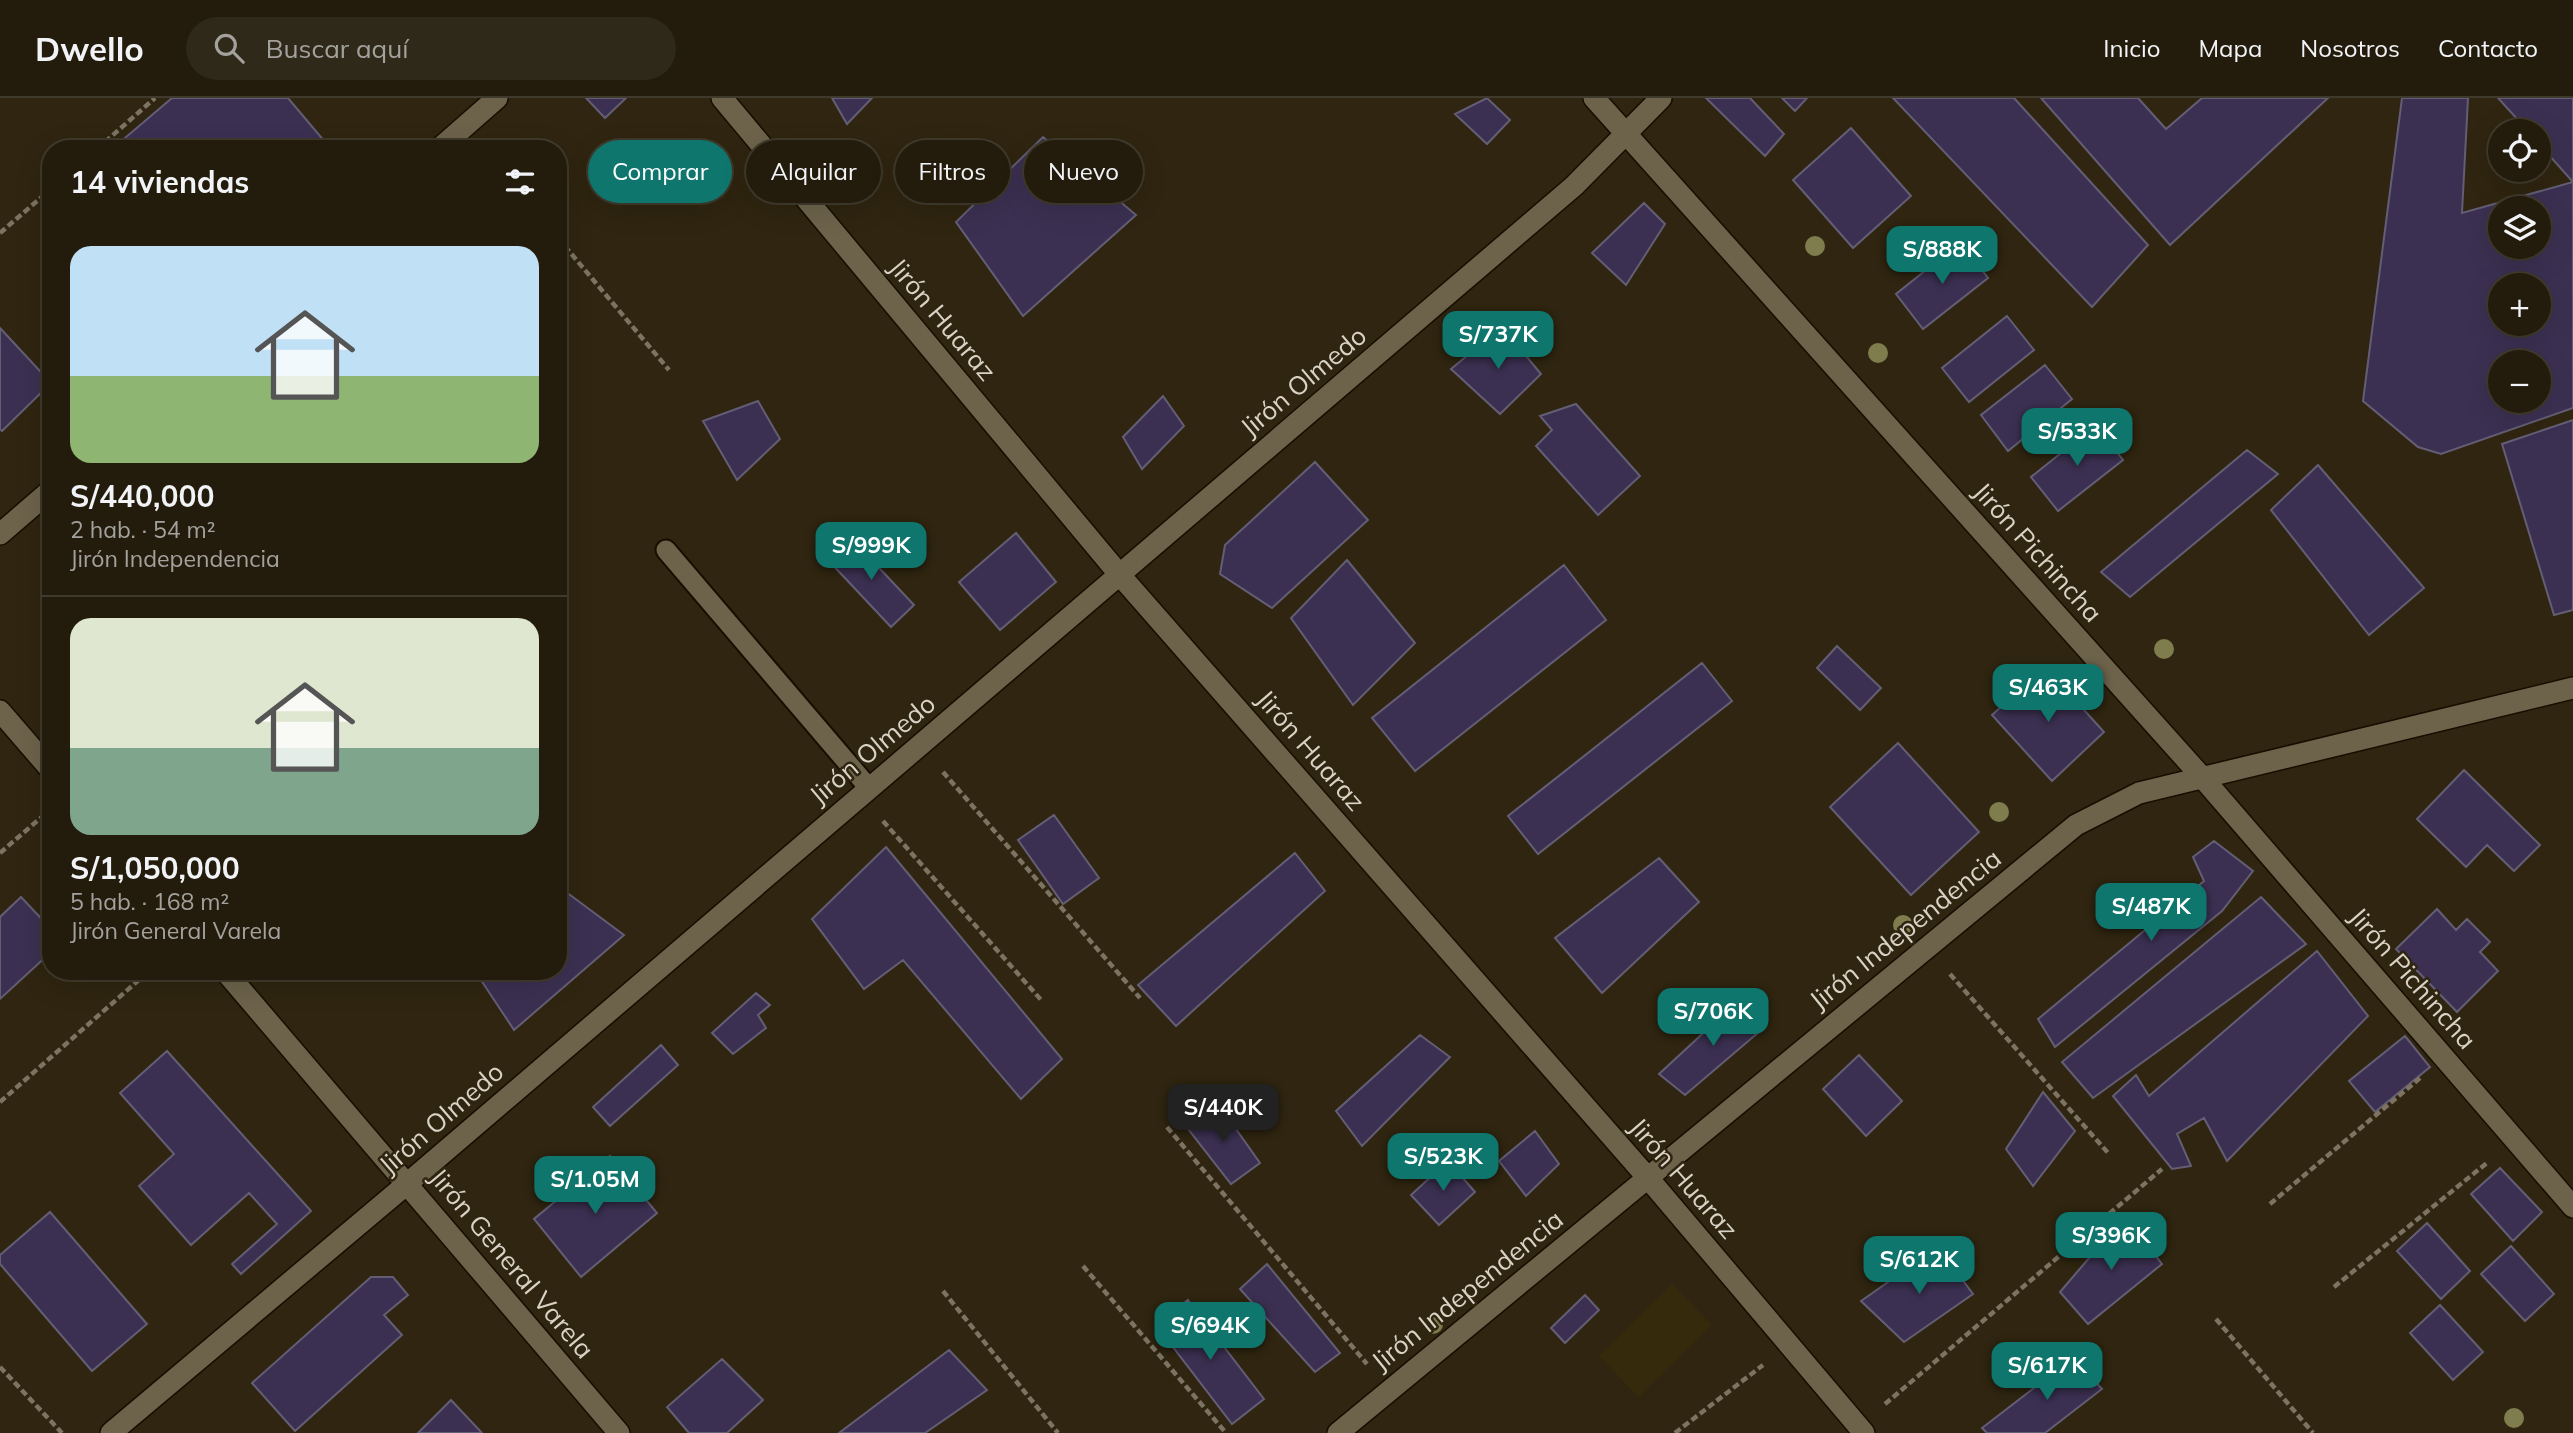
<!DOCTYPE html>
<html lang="es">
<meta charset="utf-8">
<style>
:root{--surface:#231c0c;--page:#2f291a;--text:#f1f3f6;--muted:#a3a19d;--line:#403a2d;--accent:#0f766e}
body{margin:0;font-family:Mulish,sans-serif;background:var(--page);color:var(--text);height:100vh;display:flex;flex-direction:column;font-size:26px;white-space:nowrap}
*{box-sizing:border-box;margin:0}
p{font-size:23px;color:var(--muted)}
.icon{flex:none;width:38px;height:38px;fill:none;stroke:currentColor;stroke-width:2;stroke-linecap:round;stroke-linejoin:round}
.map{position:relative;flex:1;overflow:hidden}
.sheet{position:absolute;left:42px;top:42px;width:525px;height:840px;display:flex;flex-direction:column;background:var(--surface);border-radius:28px;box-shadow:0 7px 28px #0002,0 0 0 2px var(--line)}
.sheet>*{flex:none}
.hud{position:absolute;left:588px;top:42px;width:665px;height:63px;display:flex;gap:14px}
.buttons{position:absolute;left:2488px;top:21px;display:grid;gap:14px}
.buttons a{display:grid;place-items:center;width:63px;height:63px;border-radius:50%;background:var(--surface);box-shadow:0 7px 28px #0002,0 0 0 2px var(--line);font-size:35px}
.price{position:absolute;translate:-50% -60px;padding:0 16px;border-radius:14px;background:var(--accent);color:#fff;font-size:23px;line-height:46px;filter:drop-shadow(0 2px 4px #0008)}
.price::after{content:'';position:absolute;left:50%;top:42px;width:21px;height:16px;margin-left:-10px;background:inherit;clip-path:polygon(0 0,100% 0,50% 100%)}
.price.selected{background:#222;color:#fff}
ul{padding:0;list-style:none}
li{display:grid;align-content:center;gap:14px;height:371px;padding:0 28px}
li+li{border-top:2px solid var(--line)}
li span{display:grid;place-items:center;height:217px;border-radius:21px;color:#555}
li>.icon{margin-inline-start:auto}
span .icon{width:126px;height:126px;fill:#fffc;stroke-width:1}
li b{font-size:30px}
h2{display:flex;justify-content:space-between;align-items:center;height:84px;padding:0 28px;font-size:30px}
.tag{padding:0 24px;border-radius:32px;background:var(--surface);box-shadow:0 7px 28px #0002,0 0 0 2px var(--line);font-size:24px;line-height:63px}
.tag.selected{background:var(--accent);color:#fff}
header{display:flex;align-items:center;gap:42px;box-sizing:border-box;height:98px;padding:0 35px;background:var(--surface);border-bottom:2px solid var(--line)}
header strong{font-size:33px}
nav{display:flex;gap:38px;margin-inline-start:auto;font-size:24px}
.search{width:490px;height:63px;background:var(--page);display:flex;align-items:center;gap:18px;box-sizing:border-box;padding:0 24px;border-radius:38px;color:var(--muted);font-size:26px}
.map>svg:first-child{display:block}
.built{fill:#362a0c}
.building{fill:#3b3051;stroke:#645e75;stroke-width:2;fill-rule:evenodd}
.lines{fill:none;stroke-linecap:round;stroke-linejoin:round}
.lane-casing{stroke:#170e00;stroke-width:23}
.street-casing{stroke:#170e00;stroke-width:24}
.path{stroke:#7c7362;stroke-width:4.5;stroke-dasharray:7 3.5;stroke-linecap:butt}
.lane{stroke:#6d634b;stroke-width:19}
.street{stroke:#6d634b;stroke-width:21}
.tree{fill:#7f7c4e}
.labels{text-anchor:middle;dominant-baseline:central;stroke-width:5;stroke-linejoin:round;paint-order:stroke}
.street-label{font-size:26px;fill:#d9d3c6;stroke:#2f2510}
</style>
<header>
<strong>Dwello</strong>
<div class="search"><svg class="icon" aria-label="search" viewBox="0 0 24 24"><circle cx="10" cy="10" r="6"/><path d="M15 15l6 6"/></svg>Buscar aquí</div>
<nav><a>Inicio</a><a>Mapa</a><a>Nosotros</a><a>Contacto</a></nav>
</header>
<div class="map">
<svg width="2573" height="1335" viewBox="0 0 2573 1335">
<rect width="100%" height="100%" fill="#2f2510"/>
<path class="built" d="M1672,1186L1712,1227L1638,1299L1599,1258Z"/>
<path class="building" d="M172,0H288L331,51H112Z
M586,0H626L605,20Z
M832,0H872L847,26Z
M1487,0L1510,22L1487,46L1455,16Z
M1706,0H1750L1784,36L1765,58Z
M1782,0H1807L1795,13Z
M1893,0H2014L2148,147L2092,209Z
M2041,0H2138L2166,31L2202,0H2328L2170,147Z
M2402,0H2468L2462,115L2573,84L2539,46V33H2528L2498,0H2573V310L2441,356L2418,349L2363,303ZM2501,110H2539V149H2501ZM2501,187H2539V226H2501ZM2501,264H2539V303H2501Z
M1851,30L1911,98L1853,150L1793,82Z
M1043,39L1136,117L1023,218L956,124Z
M1644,105L1665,126L1626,187L1592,155Z
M1961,144L1988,180L1923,231L1896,196Z
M2007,218L2034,252L1969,304L1942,270Z
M1502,229L1541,276L1500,316L1451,271Z
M0,230L51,285L2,333L0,331Z
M2045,267L2072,301L2008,353L1981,317Z
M1163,298L1184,328L1142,371L1123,339Z
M758,303L780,341L737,382L703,323Z
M1576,306L1640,378L1598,417L1536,348L1552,332L1540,318Z
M2573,322V512L2554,517L2502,346Z
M2096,327L2123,362L2058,413L2031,379Z
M2247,352L2278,376L2130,499L2101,474Z
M1315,364L1368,422L1272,510L1220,476L1225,447Z
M2318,367L2424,490L2369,537L2271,412Z
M1016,435L1056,484L1000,532L959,484Z
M851,440L914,507L891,529L828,462Z
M1347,462L1415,545L1353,607L1291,520Z
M1564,467L1606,522L1415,673L1372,620Z
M1837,548L1881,590L1860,612L1817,570Z
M1702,565L1732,603L1538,756L1508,718Z
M2045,569L2104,634L2052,683L1992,617Z
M1898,645L1979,734L1911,797L1830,709Z
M2464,672L2540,747L2514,773L2487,747L2466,769L2417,721Z
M1054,717L1099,780L1063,806L1018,742Z
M2214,743L2253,773L2222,813L2055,949L2038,921L2204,783L2193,759Z
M886,749L1062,961L1021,1001L903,862L864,891L812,821Z
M1295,755L1325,793L1176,928L1138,887Z
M1659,760L1699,804L1602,895L1555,840Z
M558,788L624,837L514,932L475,873H558Z
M21,799L51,831V854L0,901V819Z
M2261,799L2306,846L2093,1000L2062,964Z
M2437,811L2456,832L2467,821L2490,844L2480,854L2498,873L2457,914L2396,851Z
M2317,853L2368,918L2227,1063L2204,1020L2177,1036L2191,1068L2172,1071L2113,998L2136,977L2149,998Z
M756,895L770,907L758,917L766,930L733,956L712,935Z
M1740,901L1766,928L1685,997L1659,976Z
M1420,937L1450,959L1362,1048L1336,1013Z
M2405,938L2430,969L2375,1014L2349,983Z
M661,947L678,967L610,1028L593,1009Z
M167,953L311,1113L241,1176L232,1166L277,1126L249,1095L191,1147L139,1088L174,1056L120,995Z
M1859,957L1902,1003L1866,1038L1823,991Z
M2043,994L2075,1033L2033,1088L2006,1051Z
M1219,1007L1260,1065L1231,1086L1185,1027Z
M1535,1033L1559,1066L1526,1098L1499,1063Z
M610,1058L657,1115L581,1179L534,1121Z
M1448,1063L1475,1094L1439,1127L1411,1097Z
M2500,1070L2542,1114L2513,1143L2471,1096Z
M50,1114L147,1226L92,1273L0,1166V1157Z
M2125,1118L2162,1166L2088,1226L2060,1194Z
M2427,1125L2470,1173L2441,1201L2397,1153Z
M2511,1148L2554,1196L2525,1223L2481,1176Z
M1938,1149L1973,1196L1904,1244L1861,1203Z
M1267,1166L1340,1255L1315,1274L1240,1191Z
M371,1179H393L408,1197L384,1217L402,1237L295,1333L252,1285Z
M1585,1197L1599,1212L1565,1245L1551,1230Z
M1188,1202L1264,1301L1232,1326L1156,1227Z
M2440,1207L2483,1254L2453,1282L2410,1235Z
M949,1252L987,1292L925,1335H839Z
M2073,1260L2102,1291L2045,1335H1987L1982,1330Z
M722,1261L763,1302L727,1335H689L667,1309Z
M451,1302L482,1335H418Z"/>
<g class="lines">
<g class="lane-casing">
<path id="lane" d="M666,452L869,690"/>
</g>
<g class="street-casing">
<path id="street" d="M722,0L1119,476L1648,1080L1864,1335
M1594,0L2201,678L2573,1109
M439,51L497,0
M0,436L51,392
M0,613L51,672
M225,873L619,1335
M111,1335L408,1085L1574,88L1661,0
M1338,1335L2076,727L2139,695L2573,590"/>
</g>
<path class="path" d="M97,51L155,0
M0,135L51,91
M558,140L669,272
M943,674L1140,900
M883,723L1042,903
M0,755L51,711
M1950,876L2109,1056
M0,1004L149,873
M1167,1029L1367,1266
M2270,1106L2420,980
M1083,1168L1226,1335
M2334,1189L2488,1064
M943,1193L1058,1335
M2216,1221L2313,1335
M0,1269L62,1335
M1885,1306L2162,1071
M1675,1335L1763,1267"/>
<use href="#lane" class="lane"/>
<use href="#street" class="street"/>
</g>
<g class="tree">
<circle cx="1815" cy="148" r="10"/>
<circle cx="1878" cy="255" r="10"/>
<circle cx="2164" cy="551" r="10"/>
<circle cx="1999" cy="714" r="10"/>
<circle cx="1903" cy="827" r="10"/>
<circle cx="1433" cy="1226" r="10"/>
<circle cx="2514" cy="1320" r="10"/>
</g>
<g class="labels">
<g class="street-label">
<text transform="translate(943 221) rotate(50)">Jirón Huaraz</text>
<text transform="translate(1303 283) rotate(-40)">Jirón Olmedo</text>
<text transform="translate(2038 454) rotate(48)">Jirón Pichincha</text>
<text transform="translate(872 651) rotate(-40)">Jirón Olmedo</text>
<text transform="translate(1311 652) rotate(49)">Jirón Huaraz</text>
<text transform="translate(1905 831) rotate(-39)">Jirón Independencia</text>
<text transform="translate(2413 880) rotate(49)">Jirón Pichincha</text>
<text transform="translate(441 1020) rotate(-41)">Jirón Olmedo</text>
<text transform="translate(1684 1080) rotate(49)">Jirón Huaraz</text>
<text transform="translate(512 1165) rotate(50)">Jirón General Varela</text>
<text transform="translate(1467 1192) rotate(-39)">Jirón Independencia</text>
</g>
</g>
</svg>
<div class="buttons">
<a><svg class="icon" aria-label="locate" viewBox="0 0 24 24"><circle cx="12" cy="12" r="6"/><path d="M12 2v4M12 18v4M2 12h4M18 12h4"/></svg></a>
<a><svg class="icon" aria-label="layers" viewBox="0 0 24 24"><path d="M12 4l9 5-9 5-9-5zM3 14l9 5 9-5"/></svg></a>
<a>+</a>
<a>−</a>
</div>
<b class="price" style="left:1942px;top:188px">S/888K</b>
<b class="price" style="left:1498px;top:273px">S/737K</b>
<b class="price" style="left:2077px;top:370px">S/533K</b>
<b class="price" style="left:871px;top:484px">S/999K</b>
<b class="price" style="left:2048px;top:626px">S/463K</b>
<b class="price" style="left:2151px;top:845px">S/487K</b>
<b class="price" style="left:1713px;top:950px">S/706K</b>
<b class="price selected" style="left:1223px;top:1046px">S/440K</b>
<b class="price" style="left:1443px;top:1095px">S/523K</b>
<b class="price" style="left:595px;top:1118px">S/1.05M</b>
<b class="price" style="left:2111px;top:1174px">S/396K</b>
<b class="price" style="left:1919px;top:1198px">S/612K</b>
<b class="price" style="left:1210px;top:1264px">S/694K</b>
<b class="price" style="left:2047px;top:1304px">S/617K</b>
<div class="hud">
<a class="tag selected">Comprar</a>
<a class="tag">Alquilar</a>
<a class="tag">Filtros</a>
<a class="tag">Nuevo</a>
</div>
<section class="sheet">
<h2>14 viviendas<svg class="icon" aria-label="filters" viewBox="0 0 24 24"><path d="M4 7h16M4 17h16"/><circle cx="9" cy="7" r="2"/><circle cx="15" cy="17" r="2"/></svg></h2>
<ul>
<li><span style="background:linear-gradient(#bfe0f5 60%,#8fb573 0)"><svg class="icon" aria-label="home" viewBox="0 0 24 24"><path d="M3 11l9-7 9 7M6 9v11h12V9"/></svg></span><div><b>S/440,000</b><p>2 hab. · 54 m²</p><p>Jirón Independencia</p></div></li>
<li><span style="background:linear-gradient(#dfe7d0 60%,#7fa58c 0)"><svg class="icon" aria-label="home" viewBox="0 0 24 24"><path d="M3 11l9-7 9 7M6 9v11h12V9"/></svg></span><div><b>S/1,050,000</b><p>5 hab. · 168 m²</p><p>Jirón General Varela</p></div></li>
</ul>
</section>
</div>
